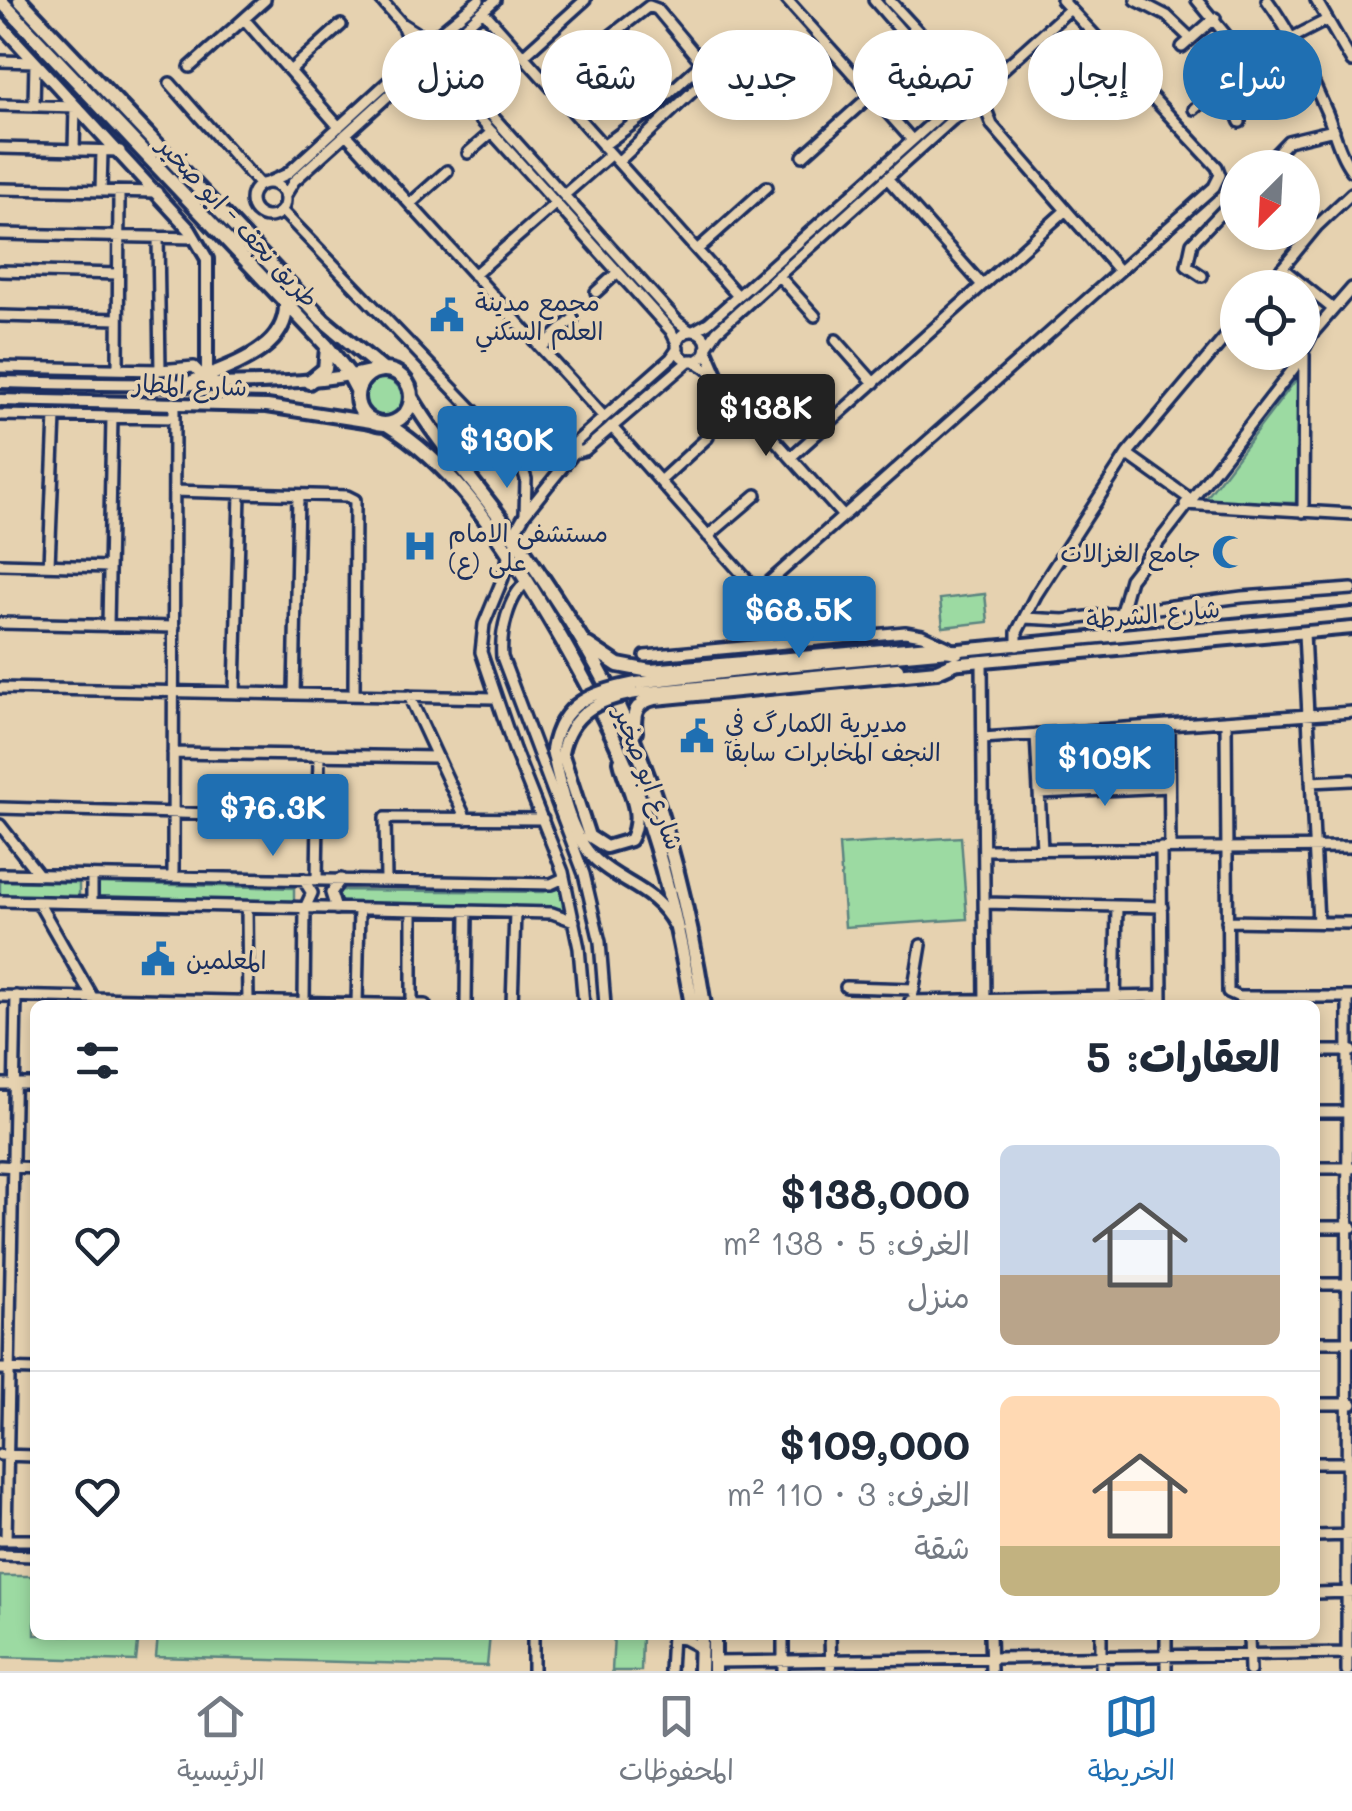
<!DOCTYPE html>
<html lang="ar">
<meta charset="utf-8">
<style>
:root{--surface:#fff;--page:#f2f2f3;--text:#1f2937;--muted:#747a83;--line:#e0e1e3;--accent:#1f6fb2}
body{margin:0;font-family:Mali,"Playpen Sans Arabic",sans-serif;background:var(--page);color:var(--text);direction:rtl;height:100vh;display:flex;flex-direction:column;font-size:38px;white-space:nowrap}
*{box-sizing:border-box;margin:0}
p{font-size:32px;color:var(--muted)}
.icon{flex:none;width:55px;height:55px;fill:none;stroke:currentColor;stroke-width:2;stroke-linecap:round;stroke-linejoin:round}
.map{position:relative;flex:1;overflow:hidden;direction:ltr}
.details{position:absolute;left:30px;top:1000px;width:1290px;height:640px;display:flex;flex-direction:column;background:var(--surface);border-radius:15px;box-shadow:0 5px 15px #0003;direction:rtl}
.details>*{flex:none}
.banner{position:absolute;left:30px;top:30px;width:1292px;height:90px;direction:rtl;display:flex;gap:20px}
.needle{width:65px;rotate:204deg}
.controls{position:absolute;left:1220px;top:150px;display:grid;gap:20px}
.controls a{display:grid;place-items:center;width:100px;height:100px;border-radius:50%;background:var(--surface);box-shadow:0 5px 15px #0003;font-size:50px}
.price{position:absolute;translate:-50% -85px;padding:0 22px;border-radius:10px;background:var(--accent);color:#fff;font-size:32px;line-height:65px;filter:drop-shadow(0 2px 5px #0008)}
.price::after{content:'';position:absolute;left:50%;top:60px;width:30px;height:22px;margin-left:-15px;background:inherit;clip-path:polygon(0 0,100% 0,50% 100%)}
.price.current{background:#222;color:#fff}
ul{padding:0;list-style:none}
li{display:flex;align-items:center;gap:30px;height:250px;padding:0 40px}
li+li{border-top:2px solid var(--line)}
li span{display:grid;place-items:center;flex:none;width:280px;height:200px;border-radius:15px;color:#555}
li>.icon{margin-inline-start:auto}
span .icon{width:120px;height:120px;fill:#fffc;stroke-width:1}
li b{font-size:42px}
h2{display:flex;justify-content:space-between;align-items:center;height:120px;padding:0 40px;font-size:42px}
.pill{padding:0 35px;border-radius:45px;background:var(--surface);box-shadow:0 5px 15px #0003;font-size:35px;line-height:90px}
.pill.current{background:var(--accent);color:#fff}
.dock{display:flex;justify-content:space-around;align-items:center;height:140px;border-top:2px solid var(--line);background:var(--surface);font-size:28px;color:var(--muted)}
.dock a{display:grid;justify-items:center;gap:5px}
.dock .current{color:var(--accent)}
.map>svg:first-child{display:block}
.green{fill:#9cdaa2;stroke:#5c8480;stroke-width:2.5}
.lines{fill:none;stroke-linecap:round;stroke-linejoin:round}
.minor-casing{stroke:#1b2f5e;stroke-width:16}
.major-casing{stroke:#1b2f5e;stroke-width:18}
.highway-casing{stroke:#1b2f5e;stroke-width:20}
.minor{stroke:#e6d2b0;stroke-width:9}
.major{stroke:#e6d2b0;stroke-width:10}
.highway{stroke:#e6d2b0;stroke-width:12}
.major-bridge-casing{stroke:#1b2f5e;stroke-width:18;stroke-linecap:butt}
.major-bridge{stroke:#e6d2b0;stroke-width:10}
.labels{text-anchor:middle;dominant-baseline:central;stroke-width:8;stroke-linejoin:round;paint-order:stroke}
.street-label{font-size:25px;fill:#1b2f5e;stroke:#e6d2b0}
.poi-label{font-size:25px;fill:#1b2f5e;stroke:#e6d2b0;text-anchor:start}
</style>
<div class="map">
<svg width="1352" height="1671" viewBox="0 0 1352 1671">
<rect width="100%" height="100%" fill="#e6d2b0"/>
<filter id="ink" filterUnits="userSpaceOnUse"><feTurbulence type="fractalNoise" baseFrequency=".01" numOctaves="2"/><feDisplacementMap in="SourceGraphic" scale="20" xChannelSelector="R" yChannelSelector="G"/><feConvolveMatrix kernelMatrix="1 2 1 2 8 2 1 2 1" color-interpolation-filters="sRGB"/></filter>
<g filter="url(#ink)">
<path class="green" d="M1298,377L1296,503L1204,501Z
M364 398a19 19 0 1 1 38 0a19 19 0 1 1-38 0Z
M985,594L988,622L943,627L940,599Z
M961,837L967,919L845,927L839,845Z
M0,881L79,883V899L0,897Z
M96,883L294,888V902L97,898Z
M562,888L565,909L339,902L338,890L543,892Z
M0,1576H35V1635H139L136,1661L0,1657Z
M158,1635H490L487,1666L156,1657Z
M614,1635H642L641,1671H612Z"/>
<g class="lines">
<g class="minor-casing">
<path id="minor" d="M381,0L401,23L423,37
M787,0L912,140
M874,0L954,92
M889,0L966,83
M1136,0L1167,16L1191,39
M1197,0L1268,86
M1267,0C1292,34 1310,74 1327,113C1335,133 1339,154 1352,171
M1316,0L1352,62
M483,11L738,296
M244,19L339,127
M401,23L412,48
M411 53a16 16 0 1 1 32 0a16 16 0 1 1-32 0Z
M433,38L479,0
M1292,38L1327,20
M1182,47L1215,18
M444,52L455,36L495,0
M444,55L451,70L678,322L690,331
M523,56L585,0
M0,61L35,62L34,105
M190,67L265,0
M428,69L443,78L671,331L677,343
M290,71L341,25
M953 97a15 15 0 1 1 30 0a15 15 0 1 1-30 0Z
M170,83L259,184
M975,84L1001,71
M983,95L1001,71L1070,9
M983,102L992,125L1119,271
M0,105L77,107
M1194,109L1250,60
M640,118L594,66L591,56L596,47L649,6L657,9L702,63
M1240,122L1237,115C1247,90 1283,80 1306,70
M346,134L604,417
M603,146L646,114L702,63L710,64L711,74L618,162
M0,148L120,151
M74,150L75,107
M468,153L492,132
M803,156L871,95
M1262,168L1288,141L1334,130
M887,178L982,285
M269,182L287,174L402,69L411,55
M251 200a17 17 0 1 1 34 0a17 17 0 1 1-34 0Z
M0,189L157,192
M101,191L102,151
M564,195L611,154
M285,196L294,181L409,77L424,69
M410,204L447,171
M282,211L519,458L526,479L525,514
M1302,211L1317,226
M0,234L195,238
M158,237L160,370
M697,250L767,187
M1282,268L1333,309
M0,271L118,274
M474,275L556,203
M778,275L815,316
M1202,276L1187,266L1192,243L1238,195
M1266,288L1317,226L1352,193
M596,292L618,272
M0,316L118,319
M694,331L708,323L944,112L953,100
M677 346a15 15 0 1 1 30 0a15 15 0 1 1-30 0Z
M836,340L874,383
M707,346L717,331L952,120L965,112
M541,348L573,319
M706,348L718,376
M693,360L718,376L843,516
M0,367L160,370L194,367L204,377
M118,369L119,192
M0,415L174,418
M611,426L758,592L1214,187L1220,175L1217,167L1062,0
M574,453L585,450L690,360
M1127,454L1190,499
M791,457L1066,210
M519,458L565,463
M660,481L708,437
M174,491L347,496L355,500L354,695
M1185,504L1352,514
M1303,512L1304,355
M513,535L525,514L574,453L576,442L671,358L678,348
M708,536L756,495
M509,553L503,578L484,624L481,652L514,749L563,872L579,948L584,1005
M0,564L109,567
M49,565L55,416
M527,582C508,596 500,634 502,657L584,874L600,942L605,1005
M1121,612L1130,579L1294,368L1312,334L1352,288
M1024,618L1064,620L1242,597L1352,589
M0,623L174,627
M108,626L112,417
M1304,633L1318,922
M1017,646V632L1036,595L1127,454L1238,322
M645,656L905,632L922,635L948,647
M982,661L985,1005
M0,688L495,698
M235,693L240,493
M294,694L298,495
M409,696L466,819
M1226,721L1228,992L1239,997H1352
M1169,725L1170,848
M1036,734L1042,849
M983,738L1352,712
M173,753L437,757
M1311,782L1352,780
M1039,793L1169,787
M0,808L318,817
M0,825L39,875
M1161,848L1162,1005
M984,850L1352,847
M0,874L551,884L564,878L563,872
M92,876V903
M173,877L174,403
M303,879L312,893L305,908L304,1002
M317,879L319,755
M386,880L385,818L543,819
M0,901L552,913L574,921
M38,902L91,995
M985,903L1162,907
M247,907L248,1002
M336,909L331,893L341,879
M1227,921L1352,923
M846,987L914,989
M913,993L921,945
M0,996L425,1005
M910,1001L1162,996
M357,1004L359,909
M412,1005V910
M466,1005L467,911
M512,1005L515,912
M1115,1005L1117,906
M1315,1051H1352
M0,1084H35
M1315,1112H1349
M0,1166L35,1168
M1315,1168H1352
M1315,1227H1352
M1315,1284H1352
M1315,1342H1352
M0,1369L35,1370
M1315,1404H1352
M0,1455L35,1456
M1315,1463H1352
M1315,1536L1352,1535
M0,1540H35
M6,1540L16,996
M0,1555L35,1556
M1315,1593L1352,1592
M783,1635V1671
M830,1635L831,1671
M990,1635L991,1671
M1166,1635V1671
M1249,1635L1250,1671
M672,1637L684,1639L701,1648
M714,1662L1351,1653
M533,1671V1635
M670,1671L672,1635
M1101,1671V1635
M1347,1671L1348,997"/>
</g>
<g class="major-casing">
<path id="major" d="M0,24L190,230L207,259V375
M0,382C72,384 143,385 214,384C269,383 321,383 374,370
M0,400L267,406L378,423
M950,664L1352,628
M636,683L774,667L1352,614
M636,693L898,668
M552,750C560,785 569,835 596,860C623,885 655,888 675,926
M562,753L589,836L606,847L630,840C645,812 626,789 620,761"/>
</g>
<g class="highway-casing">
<path id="highway" d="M0,0L326,345L348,373L357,390
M20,0L323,320L383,370
M357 397a27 27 0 1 1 54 0a27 27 0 1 1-54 0Z
M309,382L325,369L327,348
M188,384C224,367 288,353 286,303
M411,397C441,448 482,490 515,538C552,592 590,648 618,706C663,799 688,903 704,1005
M388,425C449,463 490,522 528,583C576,661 620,740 650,827C669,885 681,945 692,1005
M588,645L618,665L650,671L930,647L957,652
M635,732C632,713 636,702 655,698L937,671L955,663
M714,1635V1671
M700,1671L701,1635"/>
</g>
<use href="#minor" class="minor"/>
<use href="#major" class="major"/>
<use href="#highway" class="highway"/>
<g class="major-bridge-casing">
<path id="major-bridge" d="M552,750C560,702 594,691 636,683
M562,753C570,713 599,699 636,693"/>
</g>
<use href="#major-bridge" class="major-bridge"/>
</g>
</g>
<defs>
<g id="civic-bare" transform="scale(2.7)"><path d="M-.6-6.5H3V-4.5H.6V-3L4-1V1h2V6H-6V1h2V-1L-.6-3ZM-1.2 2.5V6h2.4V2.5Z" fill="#1f6fb2" stroke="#e6d2b0" stroke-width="2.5" paint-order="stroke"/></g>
<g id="hospital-bare" transform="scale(2.7)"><path d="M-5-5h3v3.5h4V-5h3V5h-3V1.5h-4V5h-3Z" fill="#1f6fb2" stroke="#e6d2b0" stroke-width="2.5" paint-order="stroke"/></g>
<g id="mosque-bare" transform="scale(2.7)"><path d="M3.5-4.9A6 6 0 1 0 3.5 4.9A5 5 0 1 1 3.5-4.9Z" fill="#1f6fb2" stroke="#e6d2b0" stroke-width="2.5" paint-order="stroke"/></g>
</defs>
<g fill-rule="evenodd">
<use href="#civic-bare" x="447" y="315"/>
<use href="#hospital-bare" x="420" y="546"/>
<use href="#mosque-bare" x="1229" y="552"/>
<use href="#civic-bare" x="697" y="736"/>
<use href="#civic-bare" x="158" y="959"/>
</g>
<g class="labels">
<g class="street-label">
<text transform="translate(239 221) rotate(47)">طريق نجف - ابو صخير</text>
<text transform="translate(190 384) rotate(2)">شارع المطار</text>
<text transform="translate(1153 613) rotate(-5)">شارع الشرطة</text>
<text transform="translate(650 778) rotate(69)">شارع ابو صخير</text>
</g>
<g class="poi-label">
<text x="475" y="301">مجمع مدينة<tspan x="475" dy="29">العلم السكني</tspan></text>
<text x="448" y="532">مستشفی الامام<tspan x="448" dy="29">علی (ع)</tspan></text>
<text x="1201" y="552" text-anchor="end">جامع الغزالات</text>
<text x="725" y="722">مديرية الكمارگ في<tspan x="725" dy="29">النجف المخابرات سابقآ</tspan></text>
<text x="186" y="959">المعلمين</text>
</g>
</g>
</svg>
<div class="controls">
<a><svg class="needle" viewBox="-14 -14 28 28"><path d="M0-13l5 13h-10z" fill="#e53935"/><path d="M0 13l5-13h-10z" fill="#747a83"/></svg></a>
<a><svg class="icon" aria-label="locate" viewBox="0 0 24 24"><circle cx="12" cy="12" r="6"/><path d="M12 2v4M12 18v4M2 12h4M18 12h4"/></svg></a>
</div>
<b class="price current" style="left:766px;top:459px">$138K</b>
<b class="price" style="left:507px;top:491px">$130K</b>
<b class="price" style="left:799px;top:661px">$68.5K</b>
<b class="price" style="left:1105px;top:809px">$109K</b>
<b class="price" style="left:273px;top:859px">$76.3K</b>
<div class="banner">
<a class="pill current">شراء</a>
<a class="pill">إيجار</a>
<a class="pill">تصفية</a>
<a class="pill">جديد</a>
<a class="pill">شقة</a>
<a class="pill">منزل</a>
</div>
<section class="details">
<h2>العقارات: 5<svg class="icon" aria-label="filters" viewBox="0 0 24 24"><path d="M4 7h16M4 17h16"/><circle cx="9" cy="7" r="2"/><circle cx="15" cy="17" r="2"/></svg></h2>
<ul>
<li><span style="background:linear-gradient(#c9d6e8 65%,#b9a48a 0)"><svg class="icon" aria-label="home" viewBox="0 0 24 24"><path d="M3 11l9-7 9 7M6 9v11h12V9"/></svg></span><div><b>$138,000</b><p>الغرف: 5 · 138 m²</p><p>منزل</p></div><svg class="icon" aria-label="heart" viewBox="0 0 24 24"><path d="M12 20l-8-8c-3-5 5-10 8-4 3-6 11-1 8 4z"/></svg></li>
<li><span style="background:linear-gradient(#ffd9b3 75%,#c2b280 0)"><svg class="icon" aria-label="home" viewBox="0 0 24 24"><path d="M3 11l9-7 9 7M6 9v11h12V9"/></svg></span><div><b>$109,000</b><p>الغرف: 3 · 110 m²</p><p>شقة</p></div><svg class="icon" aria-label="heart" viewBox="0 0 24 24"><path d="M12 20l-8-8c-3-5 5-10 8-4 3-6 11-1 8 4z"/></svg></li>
</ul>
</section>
</div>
<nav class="dock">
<a class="current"><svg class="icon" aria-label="map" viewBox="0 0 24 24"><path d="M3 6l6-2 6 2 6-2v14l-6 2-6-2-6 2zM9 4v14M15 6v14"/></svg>الخريطة</a>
<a><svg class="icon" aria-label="saved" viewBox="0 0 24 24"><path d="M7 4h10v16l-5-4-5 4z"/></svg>المحفوظات</a>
<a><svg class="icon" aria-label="home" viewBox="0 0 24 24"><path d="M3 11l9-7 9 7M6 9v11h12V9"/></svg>الرئيسية</a>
</nav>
